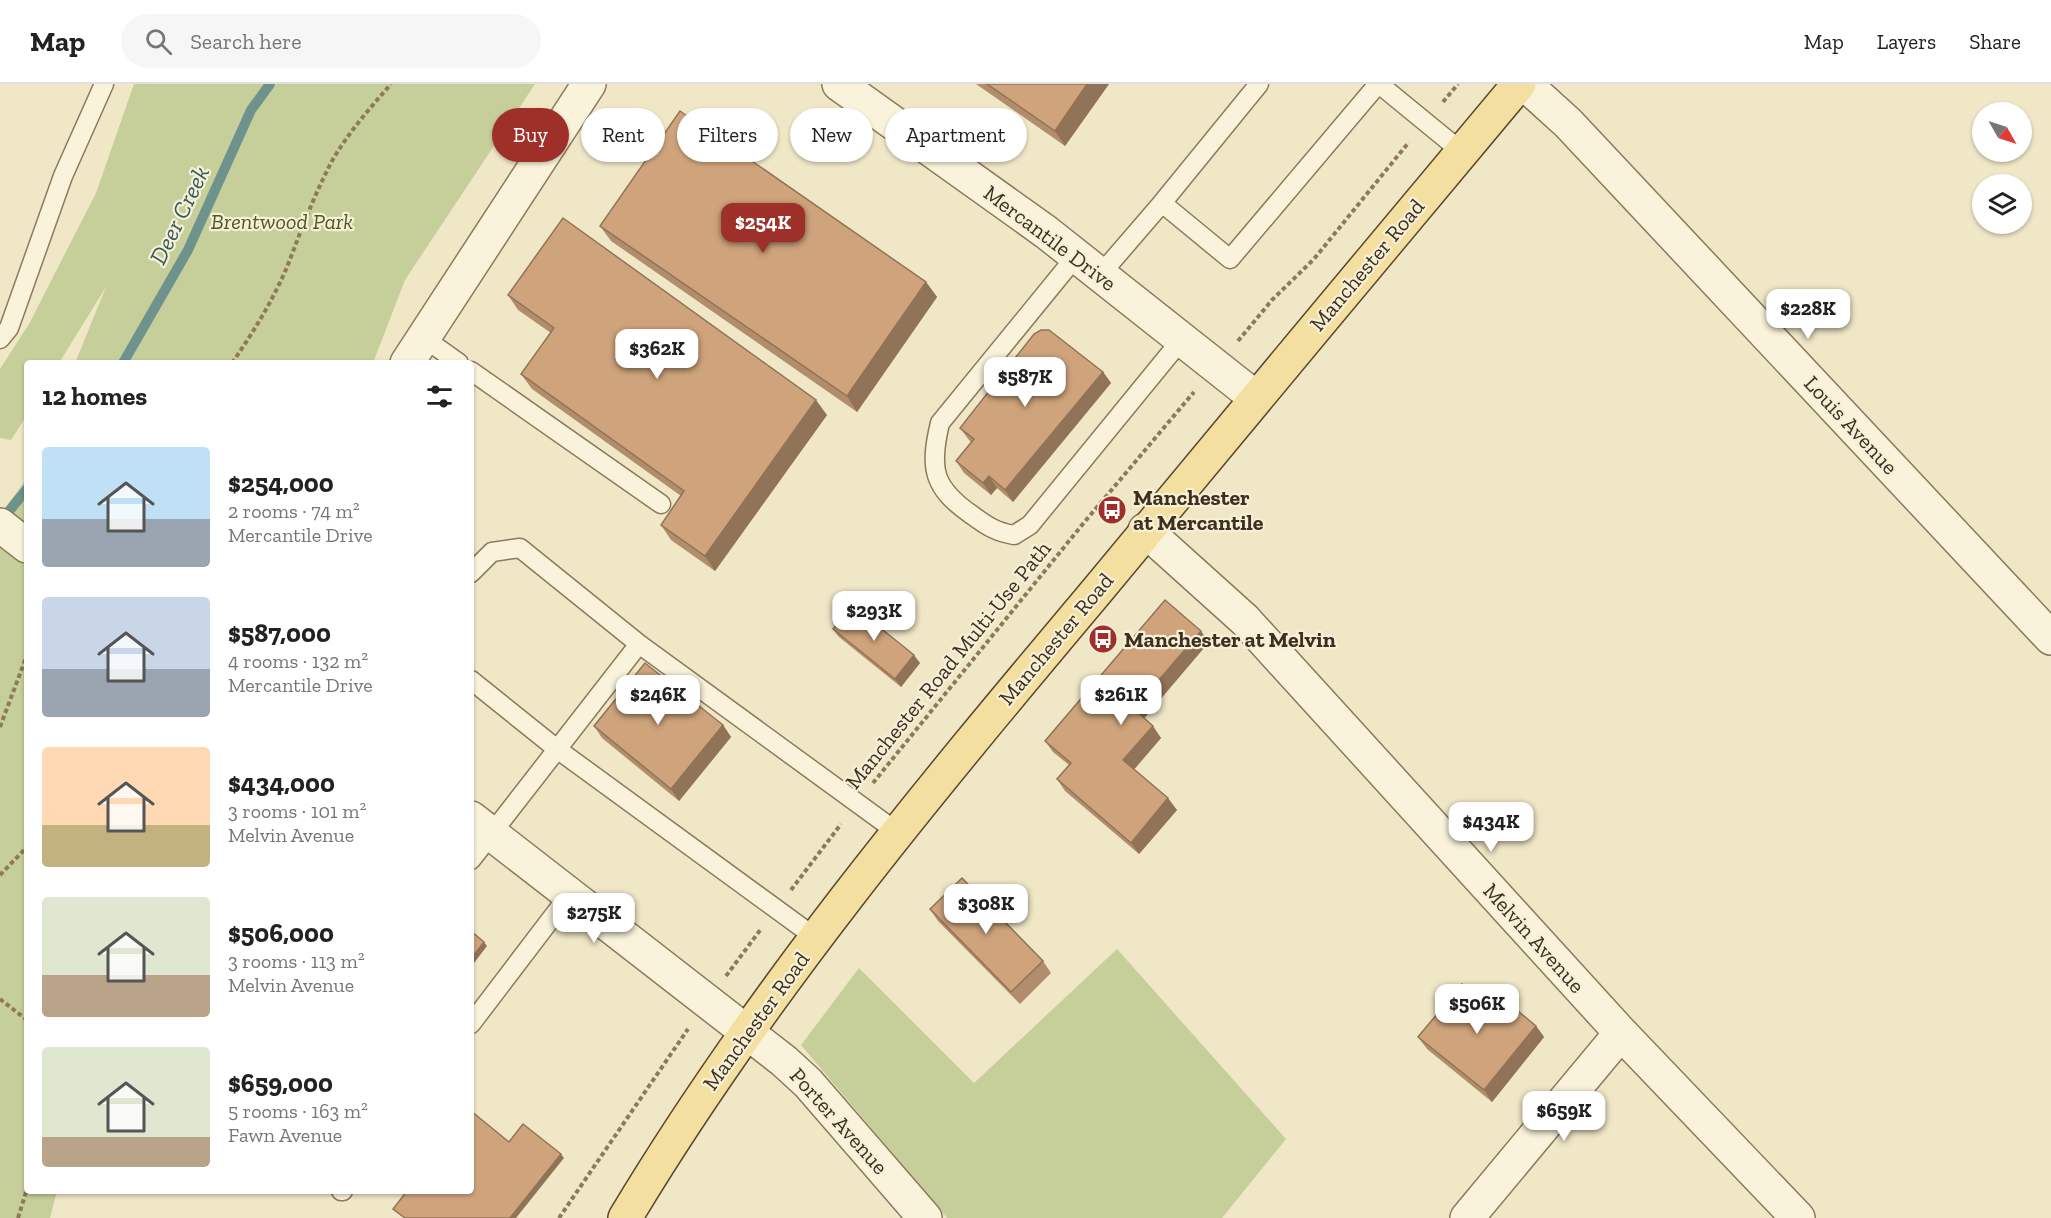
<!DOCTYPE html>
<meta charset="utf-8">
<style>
:root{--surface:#fff;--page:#f6f6f6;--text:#222;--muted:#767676;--line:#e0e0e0;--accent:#9e3029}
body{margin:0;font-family:"Zilla Slab",serif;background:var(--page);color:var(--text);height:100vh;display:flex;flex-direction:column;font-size:22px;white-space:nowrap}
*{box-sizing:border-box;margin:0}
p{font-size:20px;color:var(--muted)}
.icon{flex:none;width:33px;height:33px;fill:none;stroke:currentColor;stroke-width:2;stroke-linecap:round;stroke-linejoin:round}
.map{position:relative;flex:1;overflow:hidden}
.sheet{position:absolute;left:24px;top:276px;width:450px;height:834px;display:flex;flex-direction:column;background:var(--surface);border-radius:6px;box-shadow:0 2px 4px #0004}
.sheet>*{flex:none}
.top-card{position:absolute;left:492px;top:24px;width:570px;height:54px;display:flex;gap:12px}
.needle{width:39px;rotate:129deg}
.tools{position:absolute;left:1972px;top:18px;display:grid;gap:12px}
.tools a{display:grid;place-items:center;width:60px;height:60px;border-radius:50%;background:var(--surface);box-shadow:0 2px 4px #0004;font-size:30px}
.price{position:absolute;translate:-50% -51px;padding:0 14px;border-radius:12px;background:#fff;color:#222;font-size:20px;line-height:39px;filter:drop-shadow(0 2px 3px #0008)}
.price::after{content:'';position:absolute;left:50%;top:36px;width:18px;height:14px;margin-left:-9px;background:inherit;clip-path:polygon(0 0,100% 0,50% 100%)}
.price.on{background:var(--accent);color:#fff}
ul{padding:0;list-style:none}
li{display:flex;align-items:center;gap:18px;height:150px;padding:0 18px}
li span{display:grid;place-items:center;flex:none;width:168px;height:120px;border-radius:6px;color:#555}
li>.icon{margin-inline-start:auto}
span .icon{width:72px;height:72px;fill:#fffc;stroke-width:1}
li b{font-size:26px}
h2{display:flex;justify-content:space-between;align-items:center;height:72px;padding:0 18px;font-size:26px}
.pill{padding:0 21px;border-radius:27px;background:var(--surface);box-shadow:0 2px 4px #0004;font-size:21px;line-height:54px}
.pill.on{background:var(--accent);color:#fff}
header{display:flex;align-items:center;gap:36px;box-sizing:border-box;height:84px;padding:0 30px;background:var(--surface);border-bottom:2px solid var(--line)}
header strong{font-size:28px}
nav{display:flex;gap:33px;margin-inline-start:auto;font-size:21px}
.search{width:420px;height:54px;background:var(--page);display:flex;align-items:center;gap:15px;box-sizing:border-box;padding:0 21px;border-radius:33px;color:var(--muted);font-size:22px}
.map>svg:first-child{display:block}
.green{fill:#c6cf9a}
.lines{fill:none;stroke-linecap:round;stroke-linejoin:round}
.stream{stroke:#6e938c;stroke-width:10}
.service-casing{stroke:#8d795b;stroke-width:21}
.minor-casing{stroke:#8d795b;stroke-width:36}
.primary-casing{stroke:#5b4730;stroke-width:36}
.path{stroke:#8d795b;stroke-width:4;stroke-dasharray:4.5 3;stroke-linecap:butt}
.service{stroke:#faf3db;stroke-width:18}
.minor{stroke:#faf3db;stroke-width:33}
.primary{stroke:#f3df9f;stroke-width:33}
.wall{fill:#b28d6b}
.shaded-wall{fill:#917357}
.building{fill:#cfa47c;stroke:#917357;stroke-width:1.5}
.labels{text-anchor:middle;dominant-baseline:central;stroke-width:4.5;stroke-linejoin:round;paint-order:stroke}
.park-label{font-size:22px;font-style:italic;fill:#495a26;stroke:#f7f0d7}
.street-label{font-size:22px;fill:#3d3020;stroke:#f7f0d7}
.poi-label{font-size:22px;font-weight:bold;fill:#3d3020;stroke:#f7f0d7;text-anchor:start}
.water-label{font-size:24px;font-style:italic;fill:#2f5d5d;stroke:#f7f0d7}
</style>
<header>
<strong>Map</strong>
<div class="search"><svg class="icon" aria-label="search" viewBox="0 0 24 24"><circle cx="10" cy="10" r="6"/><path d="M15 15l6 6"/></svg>Search here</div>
<nav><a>Map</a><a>Layers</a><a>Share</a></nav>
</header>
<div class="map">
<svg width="2051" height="1134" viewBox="0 0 2051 1134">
<rect width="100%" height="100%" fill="#f0e7c7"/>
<path class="green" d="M134,0H535L405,196L373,279H75L106,203L59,279H27V331L11,356L0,354V285L29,240L96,109Z
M27,394V1107H57L50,1134H0V431Z
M1117,865L1286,1055L1222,1134H947L801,961L859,884L974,999Z"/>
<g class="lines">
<path class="stream" d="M123,279L188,166L251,26L270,0
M1,437L27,405"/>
<g class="service-casing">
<path id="service" d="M1379,0L1462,68
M1162,119L1259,0
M1077,171L940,339C929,385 933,404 972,431C987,442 996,448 1014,451L1030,441L1182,255
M1100,191L1162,119L1230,175L1378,0
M424,254L459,279
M0,255L9,244L63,92L104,0
M471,287L661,420
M471,489L492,468L520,464L639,560L897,748
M471,596L557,665L816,854
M471,776L639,560
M471,940L570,810
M341,1107H343"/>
</g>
<g class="minor-casing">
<path id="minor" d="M839,0L1046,148L1256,314
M1525,0L1568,39L2051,554
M407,279L589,0
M0,441L27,462
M1145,446L1245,536L1621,949L1798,1134
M471,734L784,977L808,999L925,1134
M1467,1134L1621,949"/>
</g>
<g class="primary-casing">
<path id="primary" d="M625,1134C760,909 928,708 1096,508C1237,338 1377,169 1519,0"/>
</g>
<path class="path" d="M1443,18L1458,0
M1238,257L1272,216L1314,175L1409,58
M232,279C253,249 273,216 287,183C301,147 314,111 332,77C348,49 370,24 391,0
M0,643L27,571
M873,699L1082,441L1194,308
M0,791L27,763
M791,806L841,740
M726,892L761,845
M0,915L27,936
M18,1134L27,1105
M559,1134L688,945"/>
<use href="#service" class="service"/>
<use href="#minor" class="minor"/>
<use href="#primary" class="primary"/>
</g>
<path class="wall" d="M976,0H1109L1065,62Z
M600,142L926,198L937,213L857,328L611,157Z
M508,211L827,331L715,487L671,456L661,441L681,412L532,305L521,290L551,249L518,226Z
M1103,288L1111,299L1013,418L997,404L991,411L964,389L956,377L971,358L969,356L960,344Z
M833,545L920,579L901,603L839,553Z
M1209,558L1144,634L1161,654L1134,685L1177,726L1139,770L1065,707L1057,695L1069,681L1053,668L1045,657Z
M723,641L731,653L679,717L602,654L594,642Z
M930,825L1043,877L1051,889L1020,920L938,837Z
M1492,924L1536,942L1544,953L1492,1018L1427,965L1418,953Z"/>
<path class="shaded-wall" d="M1087,0H1109L1065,62L1055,47Z
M926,198L937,213L857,328L847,312Z
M1103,288L1111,299L1013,418L1005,406Z
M816,316L827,331L715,487L705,472Z
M989,392L997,404L991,411L983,399Z
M1201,547L1209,558L1142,637L1134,625Z
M914,571L920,579L901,603L895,595Z
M723,641L731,653L679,717L671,705Z
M1153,642L1161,654L1132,688L1123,676Z
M1168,714L1177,726L1139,770L1131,759Z
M484,858L487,862L471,883V875Z
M1536,942L1544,953L1492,1018L1484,1006Z
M561,1070L564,1074L516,1134H510Z"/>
<path class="building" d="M987,0H1087L1055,47Z
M680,27L926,198L847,312L600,142Z
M563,134L816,316L705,472L661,441L684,407L521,290L554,244L508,211Z
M1041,246H1049L1103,288L1005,406L989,392L983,399L956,377L974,355L960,344L1034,250Z
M1165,516L1201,547L1134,625L1153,642L1123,676L1168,714L1131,759L1057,695L1071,679L1045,657Z
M852,521L914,571L895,595L833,545Z
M645,579L723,641L671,705L594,642Z
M962,794L1043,877L1011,908L930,825Z
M471,847L484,858L471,875Z
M1462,900L1492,924L1501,913L1536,942L1484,1006L1418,953Z
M471,1027L509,1058L523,1040L561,1070L510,1134H405L393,1125L407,1107H471Z"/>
<defs>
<g id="bus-disc" transform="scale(1.5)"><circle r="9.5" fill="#9e3029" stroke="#f7f0d7"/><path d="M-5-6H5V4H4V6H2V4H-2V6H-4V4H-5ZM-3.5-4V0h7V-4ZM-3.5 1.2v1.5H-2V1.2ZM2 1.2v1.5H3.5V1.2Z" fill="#fff"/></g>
</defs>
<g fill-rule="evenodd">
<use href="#bus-disc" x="1112" y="426"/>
<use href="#bus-disc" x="1103" y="555"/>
</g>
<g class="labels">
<g class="park-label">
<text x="282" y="137">Brentwood Park</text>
</g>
<g class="street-label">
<text transform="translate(1050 154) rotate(37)">Mercantile Drive</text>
<text transform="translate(1367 181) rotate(-50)">Manchester Road</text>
<text transform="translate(1851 341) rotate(47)">Louis Avenue</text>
<text transform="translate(1056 555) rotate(-50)">Manchester Road</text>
<text transform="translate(948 581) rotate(-51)">Manchester Road Multi-Use Path</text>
<text transform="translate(1534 854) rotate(48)">Melvin Avenue</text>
<text transform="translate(756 937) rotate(-54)">Manchester Road</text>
<text transform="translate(839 1037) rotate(48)">Porter Avenue</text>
</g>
<g class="poi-label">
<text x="1133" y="413">Manchester<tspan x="1133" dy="25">at Mercantile</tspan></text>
<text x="1124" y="555">Manchester at Melvin</text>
</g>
<g class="water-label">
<text transform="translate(179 131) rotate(-64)">Deer Creek</text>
</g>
</g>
</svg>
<div class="tools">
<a><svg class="needle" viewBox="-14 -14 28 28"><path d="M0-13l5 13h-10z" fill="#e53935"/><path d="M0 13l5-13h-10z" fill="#767676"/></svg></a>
<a><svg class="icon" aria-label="layers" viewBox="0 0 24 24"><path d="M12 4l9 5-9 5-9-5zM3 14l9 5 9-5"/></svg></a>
</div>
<b class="price on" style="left:763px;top:170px">$254K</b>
<b class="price" style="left:1808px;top:256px">$228K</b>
<b class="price" style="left:657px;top:296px">$362K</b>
<b class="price" style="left:1025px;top:324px">$587K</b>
<b class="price" style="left:874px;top:558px">$293K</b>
<b class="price" style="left:658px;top:642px">$246K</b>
<b class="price" style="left:1121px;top:642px">$261K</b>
<b class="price" style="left:1491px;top:769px">$434K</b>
<b class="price" style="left:986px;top:851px">$308K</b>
<b class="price" style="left:594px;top:860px">$275K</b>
<b class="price" style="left:1477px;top:951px">$506K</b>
<b class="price" style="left:1564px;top:1058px">$659K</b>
<div class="top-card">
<a class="pill on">Buy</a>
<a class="pill">Rent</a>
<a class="pill">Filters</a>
<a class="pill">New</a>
<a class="pill">Apartment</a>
</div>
<section class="sheet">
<h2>12 homes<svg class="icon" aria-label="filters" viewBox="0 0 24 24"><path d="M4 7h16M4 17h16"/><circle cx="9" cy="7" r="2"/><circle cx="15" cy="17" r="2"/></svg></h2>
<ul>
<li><span style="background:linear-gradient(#bfe0f5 60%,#9aa5b1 0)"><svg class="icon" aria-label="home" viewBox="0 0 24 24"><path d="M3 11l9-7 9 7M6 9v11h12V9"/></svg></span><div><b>$254,000</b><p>2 rooms · 74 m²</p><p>Mercantile Drive</p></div></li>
<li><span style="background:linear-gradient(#c9d6e8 60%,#9aa5b1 0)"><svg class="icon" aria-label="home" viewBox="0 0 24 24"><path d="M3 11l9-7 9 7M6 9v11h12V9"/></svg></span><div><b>$587,000</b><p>4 rooms · 132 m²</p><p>Mercantile Drive</p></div></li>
<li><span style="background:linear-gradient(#ffd9b3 65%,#c2b280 0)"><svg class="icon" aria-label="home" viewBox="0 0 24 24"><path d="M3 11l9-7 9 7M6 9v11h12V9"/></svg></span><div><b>$434,000</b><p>3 rooms · 101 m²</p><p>Melvin Avenue</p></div></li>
<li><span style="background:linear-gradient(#dfe7d0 65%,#b9a48a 0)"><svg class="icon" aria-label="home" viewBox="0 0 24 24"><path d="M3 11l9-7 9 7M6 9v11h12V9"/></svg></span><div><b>$506,000</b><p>3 rooms · 113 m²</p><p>Melvin Avenue</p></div></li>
<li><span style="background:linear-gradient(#dfe7d0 75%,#b9a48a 0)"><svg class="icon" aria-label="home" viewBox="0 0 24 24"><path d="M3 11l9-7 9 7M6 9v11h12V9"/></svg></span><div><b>$659,000</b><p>5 rooms · 163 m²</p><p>Fawn Avenue</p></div></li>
</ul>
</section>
</div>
